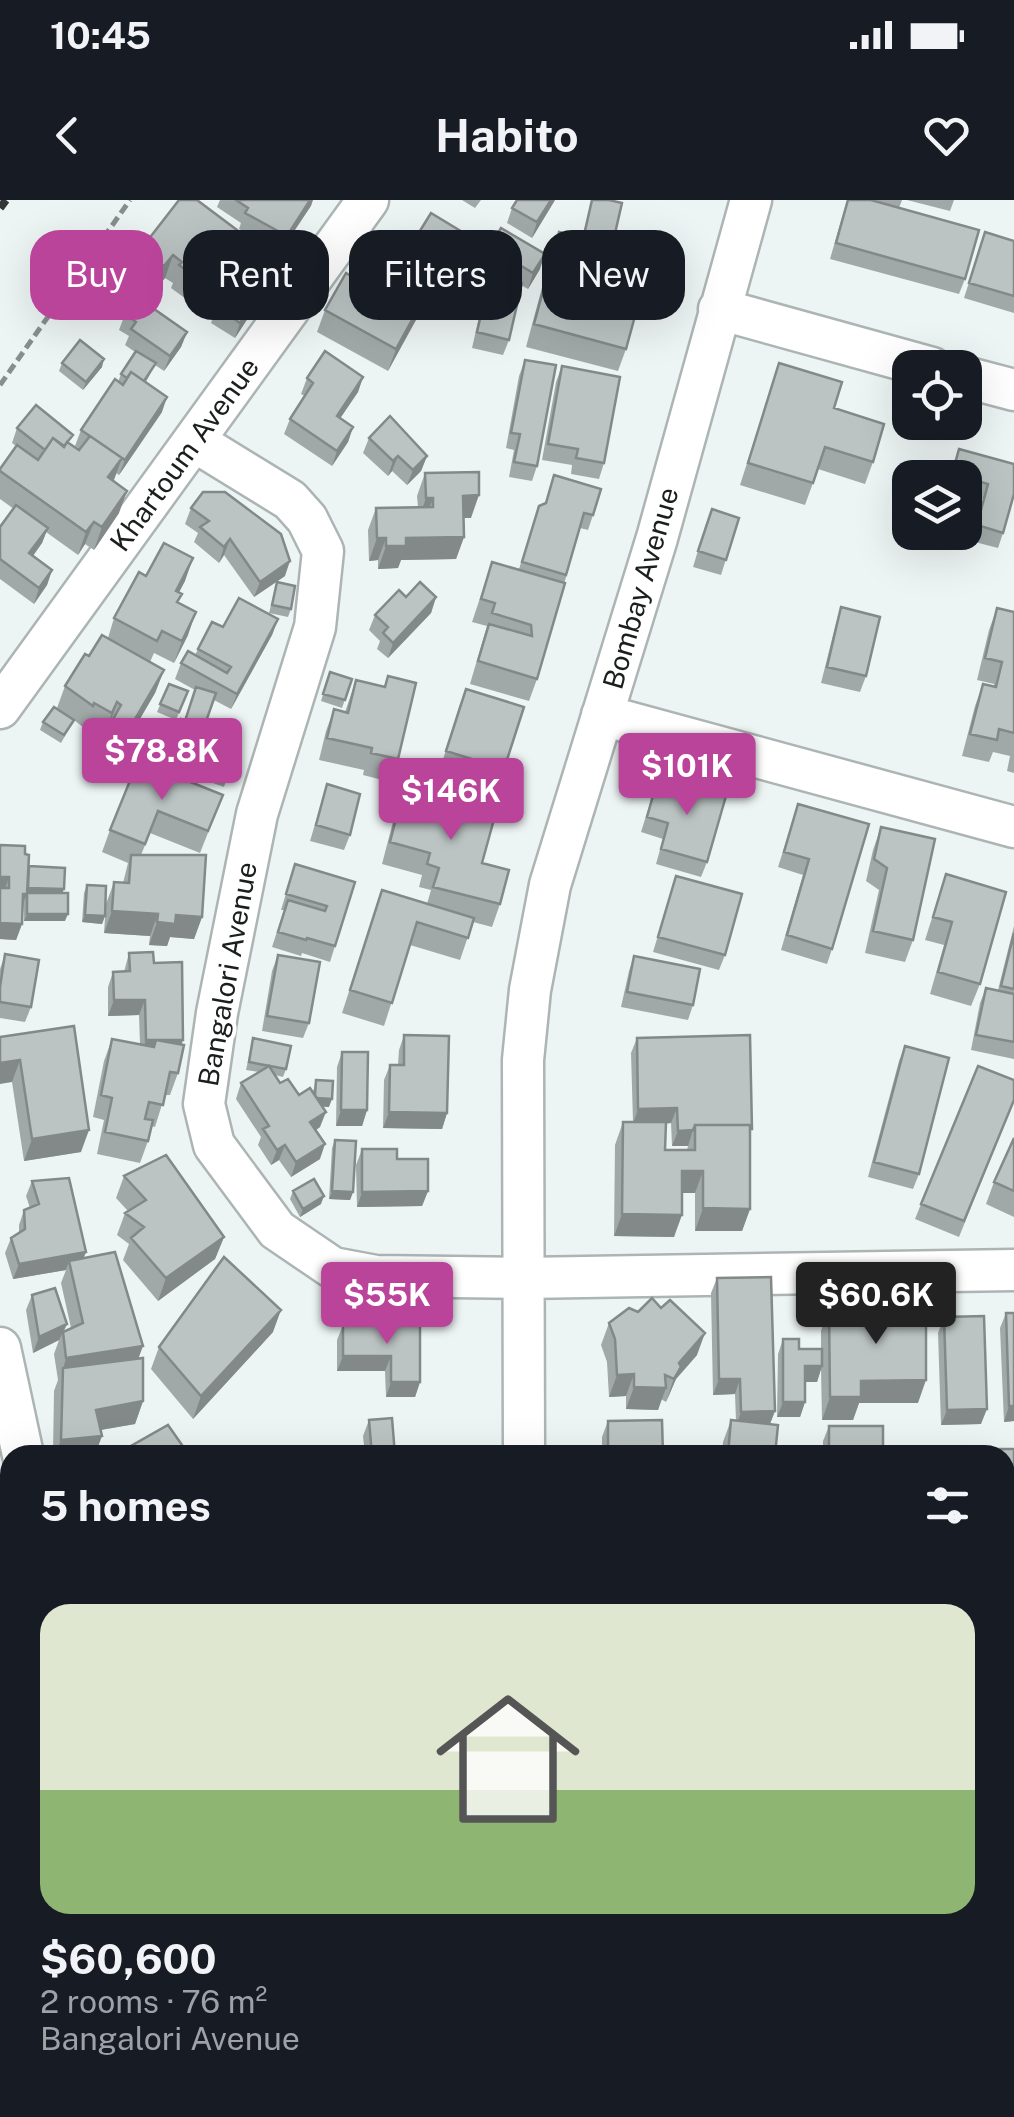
<!DOCTYPE html>
<meta charset="utf-8">
<style>
:root{--surface:#171b24;--page:#20242c;--text:#f1f3f6;--muted:#9ea1a6;--line:#363941;--accent:#bb449b}
body{margin:0;font-family:"Public Sans",sans-serif;background:var(--page);color:var(--text);height:100vh;display:flex;flex-direction:column;font-size:38px;white-space:nowrap}
*{box-sizing:border-box;margin:0}
p{font-size:32px;color:var(--muted)}
.icon{flex:none;width:55px;height:55px;fill:none;stroke:currentColor;stroke-width:2;stroke-linecap:round;stroke-linejoin:round}
.map{position:relative;flex:1;overflow:hidden}
.sheet{position:absolute;left:0px;top:1245px;width:1015px;height:672px;display:flex;flex-direction:column;background:var(--surface);border-radius:30px 30px 0 0;box-shadow:0 10px 40px #0002}
.sheet>*{flex:none}
.guide{position:absolute;left:30px;top:30px;width:955px;height:90px;display:flex;gap:20px}
.buttons{position:absolute;left:892px;top:150px;display:grid;gap:20px}
.buttons a{display:grid;place-items:center;width:90px;height:90px;border-radius:20px;background:var(--surface);box-shadow:0 10px 40px #0002;font-size:50px}
.price{position:absolute;translate:-50% -85px;padding:0 22px;border-radius:10px;background:var(--accent);color:#fff;font-size:32px;line-height:65px;filter:drop-shadow(0 2px 5px #0008)}
.price::after{content:'';position:absolute;left:50%;top:60px;width:30px;height:22px;margin-left:-15px;background:inherit;clip-path:polygon(0 0,100% 0,50% 100%)}
.price.active{background:#222;color:#fff}
ul{padding:0;list-style:none}
li{display:grid;align-content:center;gap:20px;height:530px;padding:0 40px}
li+li{border-top:2px solid var(--line)}
li span{display:grid;place-items:center;height:310px;border-radius:30px;color:#555}
li>.icon{margin-inline-start:auto}
span .icon{width:180px;height:180px;fill:#fffc;stroke-width:1}
li b{font-size:42px}
h2{display:flex;justify-content:space-between;align-items:center;height:120px;padding:0 40px;font-size:42px}
.chip{padding:0 35px;border-radius:30px;background:var(--surface);box-shadow:0 10px 40px #0002;font-size:35px;line-height:90px}
.chip.active{background:var(--accent);color:#fff}
.status{display:flex;justify-content:space-between;align-items:center;height:70px;padding:0 50px;background:var(--surface);direction:ltr}
.status svg{height:28px;fill:currentColor}
header{display:flex;justify-content:space-between;align-items:center;height:130px;padding:0 40px;background:var(--surface);font-size:45px;font-weight:700}
.map>svg:first-child{display:block}
.lines{fill:none;stroke-linecap:round;stroke-linejoin:round}
.minor-casing{stroke:#acb5b4;stroke-width:45}
.path{stroke:#888e8d;stroke-width:5;stroke-dasharray:10 5;stroke-linecap:butt}
.minor{stroke:#fff;stroke-width:40}
.rail{stroke:#323736;stroke-width:8;stroke-dasharray:12 12;stroke-linecap:butt}
.wall{fill:#a1a9a8;fill-rule:evenodd}
.shaded-wall{fill:#838988}
.building{fill:#bbc4c3;stroke:#838988;stroke-width:2.5}
.labels{text-anchor:middle;dominant-baseline:central;stroke-width:8;stroke-linejoin:round;paint-order:stroke}
.street-label{font-size:28px;fill:#1a1e1d;stroke:#fff}
</style>
<div class="status"><b>10:45</b><svg viewBox="0 0 49 12"><path d="M0 12V9h3v3zM5 12V6h3v6zM10 12V3h3v9zM15 12V0h3v12zM26 1h20v11H26zM47 4h2v5h-2z"/></svg></div>
<header><svg class="icon" aria-label="back" viewBox="0 0 24 24"><path d="M15 5l-7 7 7 7"/></svg>Habito<svg class="icon" aria-label="heart" viewBox="0 0 24 24"><path d="M12 20l-8-8c-3-5 5-10 8-4 3-6 11-1 8 4z"/></svg></header>
<div class="map">
<svg width="1014" height="1917" viewBox="0 0 1014 1917">
<rect width="100%" height="100%" fill="#edf5f4"/>
<g class="lines">
<g class="minor-casing">
<path id="minor" d="M719,109L932,168
M965,177L1014,190
M194,241L290,300L307,319L323,351L315,427L257,614L217,813L204,904L214,945L277,1030L333,1068L376,1076L524,1078L1014,1070
M0,508L368,0
M602,515L1014,627
M0,1148L23,1255
M524,1255L523,860L530,790L550,685L657,338L751,0
M1005,1380L1014,1381
M0,1610L10,1622
M1005,1785L1014,1778
M266,1908L275,1917
M200,1917L204,1908
M345,1917L350,1908
M853,1917L864,1908"/>
</g>
<path class="path" d="M0,185L130,0"/>
<use href="#minor" class="minor"/>
<path class="rail" d="M0,8L6,0"/>
</g>
<path class="wall" d="M220,0H313L281,51L239,29L241,23L217,7Z
M462,0H481L475,8Z
M555,0L532,38L507,23L512,8Z
M592,0L613,42L607,57L604,56L590,109L599,114L606,85L614,63L626,149L618,171L526,147L551,54L559,32L582,38Z
M847,0H902L899,8L965,79L959,94L830,59Z
M907,0H954L950,11Z
M985,32L1014,41V113L964,98Z
M253,42L244,64L209,111L195,101L193,104L171,88L173,83L165,78L156,89L133,71L141,49Z
M490,47L540,69L528,89L521,85L509,140L503,155L472,148L485,91L490,75L515,81L491,67L473,98L458,89L461,81L485,61Z
M472,56L438,111L424,103L388,171L317,132L325,110L356,79L396,71L397,68Z
M259,101L235,138L211,123L217,107Z
M125,114L187,132L181,147L164,171L155,165L146,182L162,212L119,275L116,273L113,281L119,313L94,350L85,344L78,355L46,332L42,343L33,356L52,370L47,385L34,404L0,379V327L14,309L0,299V269L16,246L12,243L17,228L70,244L79,250L80,249L75,246L81,230L118,182L121,174L135,152L125,145L129,136L119,130Z
M525,160L537,266L532,281L509,277L514,250L506,248L519,176Z
M62,163L102,167L83,190L59,171Z
M779,163L873,262L865,284L818,269L805,305L740,285Z
M562,166L604,263L599,279L571,274L572,265L542,260L556,182Z
M363,177L358,192L340,218L353,227L348,242L332,266L284,234L290,219L305,196L301,194L307,178Z
M369,238L427,256L421,271L407,285L392,271L388,276L363,253Z
M959,249L1014,264L1003,333L998,348L971,341L983,299L967,295L965,278H950Z
M425,273L471,318H463L464,337L456,359L401,360L398,368L378,369V360L369,361L368,330L376,308L418,307L417,296Z
M554,275L593,315L588,330L580,328L537,479L529,501L470,484L487,426L472,422L492,362L519,369L539,306L545,304Z
M191,308L285,376L254,397L224,355L219,363L194,342L198,333L185,324Z
M739,318L721,375L693,367L706,324Z
M146,376L185,381L179,392L178,402L188,435L174,463L154,453L150,462L164,470L155,493L120,553L104,543L109,525L104,535L86,525L84,528L74,520L61,543L40,530L43,522L69,517L57,508L65,486L89,456L108,438L114,418Z
M277,382L291,409L288,417L269,413Z
M406,397H436L431,413L388,458L377,449L380,441L369,430L375,415Z
M841,407L866,476L860,492L821,483L836,423Z
M997,408L1014,412V573L1007,571L1010,556L993,552L989,562L962,556L975,506L983,484L994,487V484L977,480L989,430Z
M278,419L272,435L231,509L214,500L204,527L240,540L224,587L188,574L186,580L223,595L200,653L150,633L141,655L202,717L194,739L170,737L167,746L149,745L150,736L104,733L106,704L114,682L123,683L128,663L102,652L110,630L166,573L169,565L165,564L175,534L184,521L195,490L175,479L181,463L195,455L198,449L223,427Z
M330,472L352,479L342,508L321,501Z
M388,476L398,559L390,582L363,575L364,570L319,560L326,531L334,509L345,512L356,480L384,487Z
M169,484L188,491L176,520L157,512Z
M460,504L504,569L499,584L441,566Z
M658,578L707,662L701,677L656,664L663,639L641,632Z
M327,584L350,635L344,650L310,641Z
M404,587L482,663L500,704L492,727L473,722L460,760L410,745L384,826L342,813L382,690L427,704L431,690L419,687L422,675L382,664L396,610Z
M798,604L832,749L827,764L781,750L803,675L778,667Z
M881,627L913,740L905,762L865,753L879,690L866,681L873,650Z
M0,645L25,654L28,669L63,693L65,721H24V701L22,724L16,740L0,739Z
M295,664L355,682L330,762L302,753L301,756L272,747L284,710H281Z
M946,674L980,784L971,806L930,794L944,745L925,740Z
M676,676L725,755L719,770L653,752Z
M87,685L105,716L102,724L82,722L84,693Z
M1014,726V859L971,850L980,803L986,788L998,790Z
M129,753L154,763L182,845L178,873L170,895H165L155,927L151,926L148,941L140,963L97,954L104,920L93,917L104,861L112,839L140,844L139,815L108,816V787L113,772H124Z
M5,754L31,807L25,822L0,818V769Z
M278,755L309,823L303,838L262,831L272,771Z
M634,756L693,805L688,820L621,807L629,771Z
M74,826L81,952L24,961L12,882L0,837Z
M404,835L447,913L442,929L383,928L384,880L390,865H398L399,850Z
M253,838L286,869L283,877L275,875L280,883L299,895L313,892L316,880L329,907L322,906L320,927L316,930L320,959L291,977L279,960L271,965L258,945L261,937L236,899L241,883L259,872L246,870Z
M637,838L750,935V1009L742,1031H695V993H682L674,1037L614,1036L615,945L623,922H633L631,853ZM671,923L672,946H688L687,950H665L666,924Z
M905,846L919,974L913,989L868,977L899,861Z
M342,852L367,910L362,926H336L337,867Z
M1014,901L959,1037L915,1019L921,1004Z
M1014,938V1017L986,1004L994,982Z
M335,940L353,992L350,1000L329,999L332,948Z
M362,949L397,959L428,991L422,1006L357,1007L356,965Z
M124,976L224,1037L215,1059L158,1101L123,1060L129,1044L117,1035L125,1013L128,1011L116,998Z
M32,981L86,1052L83,1058L139,1159L143,1201L135,1224L101,1230L95,1255H53L54,1191L58,1180L54,1154L59,1140L33,1153L26,1110L32,1095L67,1124L64,1131L71,1128L61,1083L66,1070L13,1079L5,1053L11,1038L19,1033V1025L24,1010L30,1008L26,996Z
M293,991L321,1004L300,1017L290,999Z
M717,1078L775,1211L770,1224L775,1255H722L723,1242L731,1220L736,1221L735,1194L713,1195L711,1093Z
M829,1108L918,1203H859L853,1220H822L821,1169L817,1182H805V1202L800,1217H777L778,1154L783,1139L799,1149H821V1131Z
M1006,1113L1014,1221L1004,1222L1000,1128Z
M944,1117L981,1224L941,1225L938,1133Z
M609,1123L697,1155L676,1179L666,1202L661,1199L658,1210L626,1209V1196L609,1197L607,1162L601,1145Z
M420,1124V1182L415,1197H386L385,1171H337V1140L343,1125Z
M273,1132L193,1219L151,1169L159,1147Z
M369,1220L395,1255H365L363,1236Z
M608,1221L663,1255H602V1237Z
M829,1226L883,1255H823V1241Z
M0,1433L10,1508L3,1511L0,1506Z
M1014,1470V1536L1005,1535L1010,1481Z
M1007,1538H1014V1592H1005V1544Z
M426,1908H498L494,1917H422Z
M626,1908H753L742,1917H635Z"/>
<path class="shaded-wall" d="M310,0H313L311,6L281,51L287,36Z
M551,0H555L532,38L537,22Z
M477,41L472,56L438,111L443,96Z
M253,42L244,64L209,111L217,89Z
M545,54L540,69L528,89L533,73Z
M173,55L165,78L156,89L164,66Z
M265,86L259,101L235,138L240,123Z
M429,89L421,111L388,171L396,149Z
M187,132L181,147L164,171L170,156Z
M104,159L102,167L83,190L86,182Z
M363,177L358,192L331,232L337,216Z
M167,197L162,212L119,275L125,260Z
M353,227L348,242L332,266L337,251Z
M398,256L392,271L388,276L393,261Z
M427,256L421,271L407,285L413,270Z
M122,258L114,280L108,277Z
M127,291L119,313L94,350L102,327Z
M479,295L471,318H455L463,296Z
M426,298H433L425,320L418,321Z
M94,322L85,344L78,355L86,332Z
M48,328L42,343L24,368L29,353Z
M464,337L456,359L401,360L398,368L378,369L386,346L406,338Z
M377,338H386L378,360L369,361Z
M230,339L224,355L219,363L224,347Z
M193,358L185,381L168,413L176,391Z
M290,361L285,376L254,397L260,382Z
M52,370L47,385L34,404L39,388Z
M436,397L431,413L388,458L393,443Z
M196,412L188,435L174,463L182,441Z
M278,419L272,435L231,509L237,494Z
M164,470L155,493L120,553L128,531Z
M117,502L109,525L104,535L112,513Z
M0,677H9L4,692H0Z
M28,688L64,689L61,697L26,696L21,709L23,694Z
M112,711L158,714L150,736L104,733Z
M27,714H68L65,721H24Z
M85,715L105,716L102,724L82,722Z
M176,715L202,717L194,739L170,737L167,746L149,745L157,722Z
M0,723L22,724L16,740L0,739Z
M114,800H145L139,815L108,816Z
M146,840H156L150,855L140,856Z
M156,840H183L178,855Z
M20,860L12,882L0,884V863Z
M315,898L332,899L329,907L312,906Z
M677,908L671,923L633,924L638,909Z
M341,910H367L362,926H336Z
M326,912L320,927L305,937L310,922Z
M389,912L447,913L442,929L383,928Z
M89,930L81,952L24,961L32,939Z
M693,930L688,946H672L678,931Z
M325,944L320,959L291,977L296,962Z
M285,945L279,960L271,965L277,950Z
M682,971H703L695,993H674Z
M332,991L353,992L350,1000L329,999Z
M428,991L422,1006L357,1007L362,992Z
M324,996L321,1004L300,1017L303,1009Z
M703,1008L750,1009L742,1031H695Z
M622,1014L682,1015L674,1037L614,1036Z
M224,1037L215,1059L158,1101L166,1078Z
M86,1052L80,1067L69,1061L66,1070L13,1079L19,1064Z
M281,1110L273,1132L193,1219L201,1196Z
M67,1124L59,1140L33,1153L39,1137Z
M705,1133L697,1155L676,1179L666,1202L679,1163Z
M143,1146L135,1168L63,1169L66,1158Z
M343,1156H391L385,1171H337Z
M805,1166H822L817,1182H800Z
M634,1174L626,1196L609,1197L617,1175Z
M719,1179H740L735,1194L713,1195Z
M926,1180L918,1203H859L853,1220H822L830,1197L861,1181Z
M391,1182H420L415,1197H386Z
M634,1187L666,1188L658,1210L626,1209Z
M143,1201L135,1224L88,1232L96,1210Z
M783,1202H805L800,1217H777Z
M1009,1206H1014V1221L1004,1222Z
M987,1209L981,1224L941,1225L947,1210Z
M775,1211L769,1226L736,1227L741,1212Z
M102,1236L95,1255H55L61,1240Z
M1005,1278H1014L1010,1293H1005Z
M10,1404V1423L0,1427V1409Z
M9,1495H10V1508L3,1511Z
M1010,1519L1014,1520V1536L1005,1535Z
M1008,1577H1014V1592H1005V1586Z
M1014,1685V1695L1005,1703V1692Z
M741,1908H753L742,1917H736Z"/>
<path class="building" d="M179,0H197L253,42L217,89L204,78L201,82L179,65L182,62L173,55L164,66L141,49Z
M236,0H310L287,36L245,13L248,8Z
M517,0H551L537,22L512,8Z
M592,0H609L622,3L613,42L584,35Z
M848,0H871L979,30L965,79L836,43Z
M431,13L477,41L443,96L397,68Z
M501,28L545,54L533,73L490,47Z
M559,32L607,45L590,109L601,116L614,63L647,72L626,149L534,124Z
M985,32L1014,41V96L969,83Z
M368,56L429,89L396,149L325,110L346,73L356,79Z
M476,56L492,65L476,91L461,81Z
M241,71L265,86L240,123L217,107Z
M490,75L522,83L509,140L477,132Z
M137,97L187,132L170,156L131,129L136,122L125,114Z
M80,140L104,159L86,182L62,163Z
M136,151L156,163L144,181L131,172L127,178L121,174Z
M325,151L363,177L337,216L353,227L337,251L290,219L313,183L307,178Z
M525,160L556,165L537,266L514,262L520,234L511,233Z
M779,163L842,182L834,208L884,224L873,262L825,247L813,283L748,263Z
M562,166L620,177L604,263L576,258L578,249L548,244Z
M131,172L167,197L125,260L81,230L115,179L123,185Z
M36,205L73,235L64,246L53,238L45,250L17,228Z
M390,216L427,256L413,270L398,256L393,261L369,238Z
M90,236L122,258L108,277L127,291L102,327L94,322L86,332L0,271V269L17,245L38,260L53,238L64,247L67,242L79,250Z
M959,249L1014,264V294L1003,333L977,325L988,284L972,279L965,303V278H951Z
M479,272V295L463,296L464,337L406,338V346H386V338H377L376,308L433,307V298H426L425,273Z
M554,275L601,289L593,315L584,313L566,375L522,362L539,306L546,303Z
M203,292H225L281,334L290,361L260,382L230,339L224,347L200,327L209,321L191,308Z
M16,305L48,328L29,353L52,370L39,388L0,359V327Z
M712,309L739,318L726,360L698,351Z
M164,343L193,358L176,391L182,394L177,402L196,412L182,441L162,431L157,441L114,418L139,372L146,376Z
M492,362L565,383L537,479L478,461L489,424L532,436L531,425L492,413L495,403L481,399Z
M277,382L295,386L291,409L272,405Z
M420,382L436,397L393,443L383,433L388,427L375,415L399,390L406,397Z
M239,398L278,419L237,494L181,463L188,451L227,473L231,467L198,449L212,422L223,427Z
M841,407L880,417L866,476L827,467Z
M997,408L1014,412V533L999,529L997,540L970,534L983,484L996,487L1002,462L985,458Z
M102,435L164,470L128,531L112,521L121,505L117,502L112,513L94,503L93,506L65,486L85,454L89,456Z
M330,472L352,479L345,500L323,494Z
M388,476L416,483L398,559L371,553L372,548L327,538L334,509L348,513L356,480L385,487Z
M169,484L188,491L179,512L160,504Z
M196,487L216,493L204,527L240,540L230,571L193,559L189,571L170,564L175,550L171,548L181,519L185,521Z
M466,489L524,507L504,569L446,551Z
M54,507L74,520L64,535L43,522Z
M138,561L223,595L208,631L158,611L145,644L110,630Z
M658,578L726,596L707,662L661,649L668,623L647,617Z
M327,584L360,594L350,635L316,625Z
M404,587L496,612L482,663L509,670L500,704L433,687L439,668L427,664L430,653L390,642Z
M798,604L869,624L832,749L787,735L809,659L784,652Z
M881,627L935,639L913,740L873,731L887,668L874,659Z
M0,645L25,646V654L29,655L27,694H23L22,724L0,723V688H9V677H0Z
M131,655H206L202,717L176,715L175,724L157,722L158,714L112,711L114,682L129,683Z
M295,664L355,682L335,746L307,738L306,740L278,732L288,700L325,711L327,706L286,694Z
M29,666L65,668L64,689L28,688Z
M946,674L1006,692L980,784L938,772L952,722L933,717Z
M676,676L742,694L725,755L658,737Z
M87,685L106,686L105,716L85,715Z
M382,690L474,718L468,738L417,722L392,803L350,790Z
M27,693H68V714H27Z
M1014,733V789L1001,786Z
M153,752L154,763L182,762L183,840H146L145,800H114L113,772L130,771L129,753Z
M5,754L39,760L31,807L0,802V787Z
M278,755L320,762L309,823L267,816Z
M634,756L700,769L693,805L627,792Z
M986,788L1014,794V842L976,835Z
M74,826L89,930L32,939L20,860L0,863V837Z
M404,835L449,836L447,913L389,912L390,865H404Z
M750,835L752,929H750V925H695L693,930L678,931L677,908L638,909L637,838Z
M253,838L291,846L286,869L249,862Z
M112,839L154,847L156,840L184,845L178,873L170,872L163,905L149,902L145,919L153,920L148,941L105,932L112,898L101,895Z
M905,846L949,858L919,974L874,962Z
M342,852H368L367,910H341Z
M269,866L280,883L288,879L299,895L310,888L326,912L310,922L325,944L296,962L285,945L277,950L263,929L269,926L241,883Z
M978,866L1014,880V900L964,1021L921,1004Z
M316,880L333,881L332,899L317,898L315,895Z
M623,922H666L665,950H695V925H750V1009L703,1008V971H682V1015L622,1014Z
M1014,938V991L994,982Z
M335,940L356,941L353,992L332,991Z
M362,949H397V959H428V991L362,992Z
M166,955L224,1037L166,1078L131,1038L144,1027L125,1013L146,1000L124,976Z
M69,978L86,1052L19,1064L11,1038L25,1029L24,1010L39,1004L32,981Z
M314,979L324,996L303,1009L293,991Z
M115,1052L143,1146L66,1158L63,1132L83,1123L69,1061Z
M224,1057L281,1110L201,1196L159,1147Z
M771,1077L775,1211L741,1212L740,1179H719L717,1078Z
M55,1088L67,1124L39,1137L32,1095Z
M652,1098L661,1108L670,1100L705,1133L679,1163L681,1167L674,1179L665,1175L666,1188L634,1187V1174L617,1175L615,1139L609,1123L629,1108L638,1112Z
M926,1107V1180L861,1181V1197H830L829,1108Z
M1006,1113H1014V1206H1009Z
M984,1116L987,1209L947,1210L944,1117Z
M420,1124V1182H391V1156H343V1125Z
M783,1139H799V1149H822V1166H805V1202H783Z
M143,1158V1201L96,1210L102,1236L61,1240L63,1168Z
M392,1218L395,1255H372L369,1220Z
M662,1220L663,1255H608V1221Z
M731,1220L778,1225L775,1255L728,1254Z
M168,1225L189,1255H115Z
M829,1226H883V1255H829Z
M961,1249H1014V1278H1005V1255H961Z
M10,1323V1404L0,1409V1327Z
M1005,1413L1014,1414L1008,1494L1005,1493Z
M10,1428V1495H9L0,1482V1433Z
M1014,1480V1520L1010,1519Z
M1007,1538H1014V1577H1008Z
M1005,1646L1014,1657V1685L1005,1692Z
M1007,1901L1014,1909V1917H990L1000,1908H1005V1903Z
M433,1908H496L491,1917H451Z
M646,1908H721L730,1917H655Z"/>
<g class="labels">
<g class="street-label">
<text transform="translate(184 254) rotate(-54)">Khartoum Avenue</text>
<text transform="translate(640 388) rotate(-74)">Bombay Avenue</text>
<text transform="translate(227 774) rotate(-80)">Bangalori Avenue</text>
</g>
</g>
</svg>
<div class="buttons">
<a><svg class="icon" aria-label="locate" viewBox="0 0 24 24"><circle cx="12" cy="12" r="6"/><path d="M12 2v4M12 18v4M2 12h4M18 12h4"/></svg></a>
<a><svg class="icon" aria-label="layers" viewBox="0 0 24 24"><path d="M12 4l9 5-9 5-9-5zM3 14l9 5 9-5"/></svg></a>
</div>
<b class="price" style="left:162px;top:603px">$78.8K</b>
<b class="price" style="left:687px;top:618px">$101K</b>
<b class="price" style="left:451px;top:643px">$146K</b>
<b class="price" style="left:387px;top:1147px">$55K</b>
<b class="price active" style="left:876px;top:1147px">$60.6K</b>
<div class="guide">
<a class="chip active">Buy</a>
<a class="chip">Rent</a>
<a class="chip">Filters</a>
<a class="chip">New</a>
</div>
<section class="sheet">
<h2>5 homes<svg class="icon" aria-label="filters" viewBox="0 0 24 24"><path d="M4 7h16M4 17h16"/><circle cx="9" cy="7" r="2"/><circle cx="15" cy="17" r="2"/></svg></h2>
<ul>
<li><span style="background:linear-gradient(#dfe7d0 60%,#8fb573 0)"><svg class="icon" aria-label="home" viewBox="0 0 24 24"><path d="M3 11l9-7 9 7M6 9v11h12V9"/></svg></span><div><b>$60,600</b><p>2 rooms · 76 m²</p><p>Bangalori Avenue</p></div></li>
</ul>
</section>
</div>
